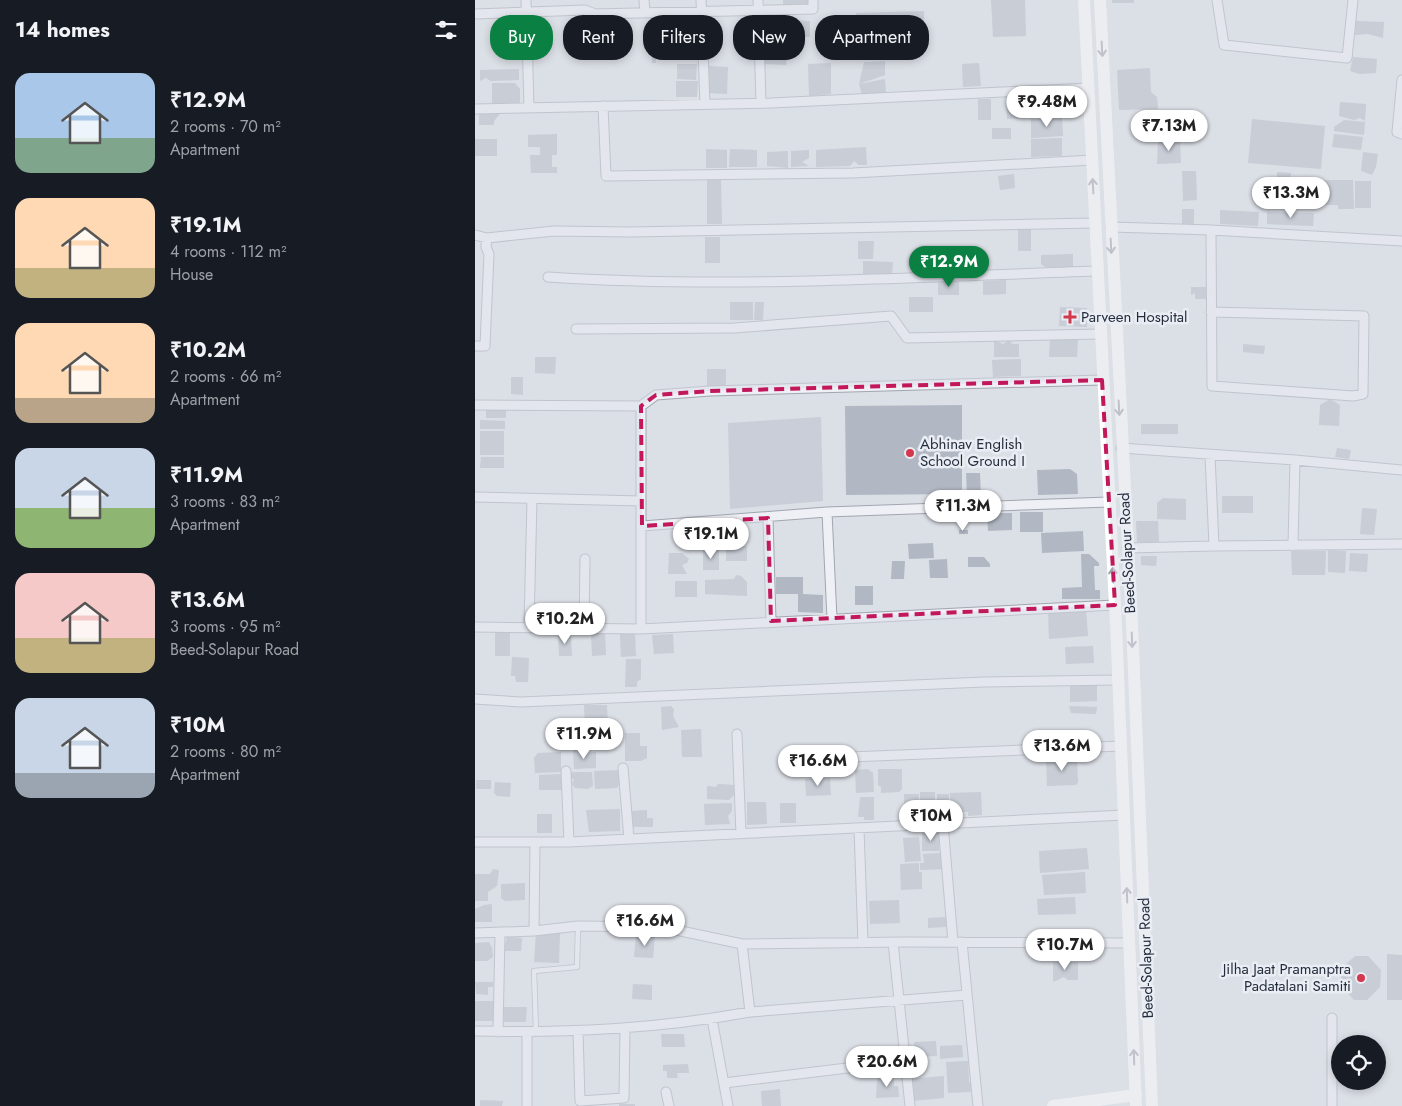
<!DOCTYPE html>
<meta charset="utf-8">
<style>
:root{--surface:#171b24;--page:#242831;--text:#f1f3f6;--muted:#9ea1a6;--accent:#0b8043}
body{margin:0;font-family:Jost,sans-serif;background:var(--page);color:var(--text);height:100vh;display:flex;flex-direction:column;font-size:19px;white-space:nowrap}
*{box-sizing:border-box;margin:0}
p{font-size:16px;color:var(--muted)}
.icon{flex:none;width:28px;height:28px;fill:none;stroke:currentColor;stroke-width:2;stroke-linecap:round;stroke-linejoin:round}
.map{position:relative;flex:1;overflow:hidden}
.sheet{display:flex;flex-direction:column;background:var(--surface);width:475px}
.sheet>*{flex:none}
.guide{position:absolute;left:15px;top:15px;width:475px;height:45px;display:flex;gap:10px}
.buttons{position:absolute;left:856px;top:1035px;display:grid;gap:10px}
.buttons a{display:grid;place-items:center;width:55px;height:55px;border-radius:50%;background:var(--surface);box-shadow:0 2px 8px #0003;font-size:25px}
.price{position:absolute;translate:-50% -42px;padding:0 11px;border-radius:18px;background:#fff;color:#222;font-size:16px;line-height:32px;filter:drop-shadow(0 1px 2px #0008)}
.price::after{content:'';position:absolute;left:50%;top:30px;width:15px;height:11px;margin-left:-8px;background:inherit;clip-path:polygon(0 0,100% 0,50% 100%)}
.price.active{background:var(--accent);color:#fff}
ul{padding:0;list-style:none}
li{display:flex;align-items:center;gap:15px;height:125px;padding:0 15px}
li span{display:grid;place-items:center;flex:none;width:140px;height:100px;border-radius:15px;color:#555}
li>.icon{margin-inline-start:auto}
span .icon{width:60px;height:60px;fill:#fffc;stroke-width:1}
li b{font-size:21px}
h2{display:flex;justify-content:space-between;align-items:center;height:60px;padding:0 15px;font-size:21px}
.chip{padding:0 18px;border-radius:20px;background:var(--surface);box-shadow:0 2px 8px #0003;font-size:18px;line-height:45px}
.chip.active{background:var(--accent);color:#fff}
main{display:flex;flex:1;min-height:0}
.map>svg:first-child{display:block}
.built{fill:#c9ced8}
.building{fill:#b2b8c3}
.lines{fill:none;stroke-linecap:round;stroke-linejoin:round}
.service-casing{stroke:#a1a6b0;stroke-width:6}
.minor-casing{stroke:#a1a6b0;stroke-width:11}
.service{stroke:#eef0f5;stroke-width:4.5}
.minor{stroke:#eef0f5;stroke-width:9}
.secondary{stroke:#fff;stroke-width:12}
.oneway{stroke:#9da0a8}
.marked{fill:none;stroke:#c2185b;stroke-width:4;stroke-dasharray:10 6;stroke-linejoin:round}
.poi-dot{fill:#d3384d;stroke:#eaeef4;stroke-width:2}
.labels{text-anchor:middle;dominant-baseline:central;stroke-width:5;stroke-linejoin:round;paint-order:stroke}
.poi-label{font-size:15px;fill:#252d3d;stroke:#eaeef4;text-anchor:start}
.street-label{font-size:15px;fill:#252d3d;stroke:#eaeef4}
</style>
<main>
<section class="sheet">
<h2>14 homes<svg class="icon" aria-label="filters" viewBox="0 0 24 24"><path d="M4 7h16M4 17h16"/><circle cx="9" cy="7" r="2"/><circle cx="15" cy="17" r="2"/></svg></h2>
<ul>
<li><span style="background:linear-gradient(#a9c7e8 65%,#7fa58c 0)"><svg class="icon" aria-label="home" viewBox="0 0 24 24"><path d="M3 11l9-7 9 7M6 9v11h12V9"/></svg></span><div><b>₹12.9M</b><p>2 rooms · 70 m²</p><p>Apartment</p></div></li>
<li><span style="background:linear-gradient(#ffd9b3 70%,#c2b280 0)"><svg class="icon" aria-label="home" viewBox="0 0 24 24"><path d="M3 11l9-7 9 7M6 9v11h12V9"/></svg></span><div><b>₹19.1M</b><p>4 rooms · 112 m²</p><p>House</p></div></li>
<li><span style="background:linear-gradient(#ffd9b3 75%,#b9a48a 0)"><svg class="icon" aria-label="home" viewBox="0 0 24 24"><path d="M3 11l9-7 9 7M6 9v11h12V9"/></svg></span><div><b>₹10.2M</b><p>2 rooms · 66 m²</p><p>Apartment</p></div></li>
<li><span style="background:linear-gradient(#c9d6e8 60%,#8fb573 0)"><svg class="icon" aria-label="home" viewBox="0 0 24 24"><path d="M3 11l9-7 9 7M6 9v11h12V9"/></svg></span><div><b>₹11.9M</b><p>3 rooms · 83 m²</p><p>Apartment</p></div></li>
<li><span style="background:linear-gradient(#f6c9c9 65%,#c2b280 0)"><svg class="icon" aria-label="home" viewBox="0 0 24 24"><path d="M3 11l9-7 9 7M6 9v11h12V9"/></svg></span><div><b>₹13.6M</b><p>3 rooms · 95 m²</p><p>Beed-Solapur Road</p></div></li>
<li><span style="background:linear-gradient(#c9d6e8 75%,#9aa5b1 0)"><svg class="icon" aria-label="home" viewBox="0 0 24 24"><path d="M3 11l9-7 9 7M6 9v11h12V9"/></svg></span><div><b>₹10M</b><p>2 rooms · 80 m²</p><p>Apartment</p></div></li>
</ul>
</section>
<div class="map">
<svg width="927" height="1106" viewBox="0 0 927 1106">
<rect width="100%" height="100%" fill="#dbdfe6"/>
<path class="built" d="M346,417L348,501L255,509L253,423Z"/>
<path class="building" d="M308,0H333L334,5L308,6Z
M516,0H550L551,36L518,37Z
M637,0H659V3H637Z
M449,11V43L382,44L381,13Z
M312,20L335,21V37L312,38Z
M367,21L366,36L343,38L344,22Z
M881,21L909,22L908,38L893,34L880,35Z
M198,22H221L218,27L220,37H198Z
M199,40V55H181V63H177V41Z
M287,51H313L311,65L288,64Z
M878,57L902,59L901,73L884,74L875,71Z
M410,61V75L384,84L389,62Z
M356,63V94L334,96L333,64Z
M504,63L506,86L488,87L487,64Z
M202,64H222L221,80L202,79Z
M234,66L253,67L252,94L233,93Z
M675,68L676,92L682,97L683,109L644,110L642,70Z
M44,69V80L16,81L11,78L5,81V70Z
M410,79L411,95H387L384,84Z
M201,81H223L222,97H201Z
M17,83H40L45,89V103H17Z
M531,97H539L545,103L550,97H559L560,118L532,119Z
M503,99H516V120H503Z
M865,102L891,104L890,121L885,118L879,120L864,116Z
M4,113H24V115L19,121V125H4Z
M587,118L588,136L556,138V119Z
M777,119L850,126L846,169L773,163Z
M869,120L890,122L889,135L859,131V127Z
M517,128H536V139H517Z
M82,134V155H77V167H82V173H56L55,155H65V147H53V135Z
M859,134L888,137L886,150L857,147Z
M587,138V156L556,157V139Z
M0,139H22V156H0Z
M705,140L706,163L682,164L683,141Z
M391,147L392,165H384L379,161L375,166L341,167V150Z
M231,149L252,150V168H231Z
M255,149L282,150V167H254Z
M334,150V158L327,162L334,166L316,167V151Z
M313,151V168L292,166V152Z
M888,152L903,154L901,167L897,175L886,171Z
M707,171H721L722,200L708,201Z
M802,172L816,173L815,180L802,179Z
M539,174L540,188L525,190L523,176Z
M232,178H246L247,224H232Z
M846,180H878L879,209H863V205H846Z
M880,181H896V208H880Z
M707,209H719V224H707Z
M745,210L784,212L783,226L745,224Z
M792,212L839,213L838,226L792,224Z
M543,229H556V251H543Z
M230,237H245V263H230Z
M383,241H399L398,259H383Z
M598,254V267H570L566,264V255Z
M388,261L418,262L417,275L388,274Z
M531,280V294L508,295V281Z
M484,281V295H463V282Z
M716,287H732V299H720V293L716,295Z
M434,297H458V312H434Z
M255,302H278V320H255Z
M280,302H289L288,320H279Z
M585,307L612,308V327L584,326Z
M575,338L603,339L602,357H574Z
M519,340L528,344L534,340L537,344H544V357H519Z
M768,344L790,346L789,354L768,352Z
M60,357H81L80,374L60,373Z
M546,359V376L518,377L517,360Z
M232,369H251V386H232Z
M36,377H48V395L36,394Z
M855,399L865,405L864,426L844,425L845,405Z
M487,405V494L371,495L370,406Z
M11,409L31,410V418H11Z
M5,420L30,421V429H5Z
M666,424H703V434H666Z
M5,431H29V455H5Z
M862,448L876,450L874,459L860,457Z
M6,457H29V468H5Z
M595,469L602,474L603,494L563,495L562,470Z
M491,473H505L506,498H492Z
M747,496H778V513H747Z
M688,498L711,499V520L682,519V503Z
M887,508L902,509L899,535L885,534Z
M545,512H568V532H545Z
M512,513H537V530L513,531Z
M661,521H683L684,542H662Z
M484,530H493V534H484Z
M608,531L609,551L567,553L566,533Z
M458,543L459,558L434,559L433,544Z
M251,546H272V561H251Z
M228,550H244V570H228Z
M853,550L871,551L870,573L853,572Z
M816,551H851L850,575H817Z
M194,553H207L214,559L212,563L207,565L212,574H193Z
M875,553L893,554L892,572L874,571Z
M606,554H614L624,563V566H619L620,590H625V599H587V588L607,587Z
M666,556H682L681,566L666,565Z
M493,557H509L515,564V567H493Z
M472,559L473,578H455L454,560Z
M417,561H430L429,579H416Z
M261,575L266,576L272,582V596L230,594V580L259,579Z
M301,577H328V594L348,595V613L323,612V594H301Z
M200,581H222V597H200Z
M380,586H398V605H380Z
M611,610L613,636L574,639L573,612Z
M20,632H35V656H20Z
M116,634H130L131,655L117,656Z
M145,634H160L161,656L146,657Z
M198,634L199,653L179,654L177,635Z
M83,635H96L97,656H84Z
M618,646L619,663L591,664L590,647Z
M37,657L54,658L53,682H41L40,676H36Z
M151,659H166V679L162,682V687H150Z
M622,684V701L595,702V685Z
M109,705H132L133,728L127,733L123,730H110Z
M196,706L199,709L198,716L204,727L187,730L186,707Z
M594,706L622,707L621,714L596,713Z
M226,729L227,757H207L206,730Z
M150,733H165V746H172V758L166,761H150Z
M120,737H141V748H132L126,745L123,750H119Z
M107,748V753L121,752V768L99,769L98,749Z
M86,752V772L60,773L59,758L63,753Z
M602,759L603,782L601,785L572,786L571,760Z
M341,762H353V777H341Z
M393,769L398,773L399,792L381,793L380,770Z
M403,769H427V789L424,792L406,793V787L403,785Z
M145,770L146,781L142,788L120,789L119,771Z
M96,772H117L118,786L113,789L100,788L97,784L99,779H96Z
M87,774V790H64V775Z
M355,778L356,795L331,796L330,779Z
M1,780H16V789H1Z
M20,782L36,783L35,797L22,796L19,793Z
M243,784L260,785V794L254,800L232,799V786L241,787Z
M445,792H460V816H445Z
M506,792L507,815L493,816V812H475V793Z
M429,794H444L443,817H429Z
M462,794H474V812H462Z
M385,797H399V820H389V817H383Z
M272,802H291L292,824L272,825Z
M257,803V811L253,816L255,824L230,825L229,804Z
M305,803H321V823H305Z
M145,809V831L114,832L111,810Z
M172,810V818H178V827H156V811Z
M62,814H77V833H62Z
M447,833H464V851H447Z
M444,837L446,861L430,862L428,838Z
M612,848L614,869L565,873L564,851Z
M467,853L468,869L445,870V863H449L448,854Z
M444,863V872H447V889L426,890L425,864Z
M18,869L24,870L22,886L13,892V901H0V874H15Z
M610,872L611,893L569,895L567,875Z
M50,883V900L30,901L26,898V884Z
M600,897L601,914L563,915L562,899Z
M424,900L425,923L395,924L394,901Z
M17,904V922H0V909L9,905Z
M471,917V927L453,928V918Z
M61,933H85L84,963L59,962Z
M161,935L180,936L178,958L159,957Z
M32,937L47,938L46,951H29Z
M14,942L17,948L18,957L12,961H0V943Z
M912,954L927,955V1000H912Z
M880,956H893L906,970L905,987L892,1000H879L866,986V969Z
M578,962H603V980H593L589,977L578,982Z
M0,982H18V987H13V995L1,994Z
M158,984L177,985V1000L157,999Z
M0,1001H18V1021H0Z
M29,1007H52L51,1022H29Z
M186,1034H209L210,1047H187Z
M461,1041L462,1056L440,1057L439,1042Z
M487,1045L488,1057L465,1059V1046Z
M493,1061L494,1082L498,1087L495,1092L473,1093L471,1062Z
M213,1064L214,1073H202L203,1078H192V1071H188V1065Z
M419,1076V1086H423L424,1097L401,1098L402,1079L405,1077Z
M469,1076V1098L436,1101L434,1079Z
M305,1089L306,1106H287L286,1091Z
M5,1100L28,1101L27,1106H5Z
M144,1104H160V1106H144Z"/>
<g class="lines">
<g class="service-casing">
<path id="service" d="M61,1031L59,971L102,967L103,926"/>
</g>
<g class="minor-casing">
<path id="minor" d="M51,0L54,107
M169,0L170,12
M226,0L230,104
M283,0L286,103
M742,0L749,45L872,58L878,0
M0,14L110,10L120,14L338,9V0
M927,80L922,132L927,134
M128,106L131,176L378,173L617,160
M0,109L296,103L613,88
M636,227L736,230L927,241
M0,235L12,238L79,231L156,232L619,223
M73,277C256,289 439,277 622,271
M736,312L889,316L888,394L878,396L737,386L736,230
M101,329L259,328L416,316L432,338L625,334
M0,346H10L14,254L11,247L12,238
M0,405L166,406L181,395L235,391L627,380
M166,406V629
M646,448L820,460L927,470
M735,455L739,546L927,544
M0,497L166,501
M352,512L357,619
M293,518L296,621
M167,526L352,512L634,502
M818,546L820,460
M652,548L739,546
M54,626L57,499
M0,627L166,629L640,605
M109,627L110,559
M0,699L46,702L509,682L643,680
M262,734L266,834
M325,759L646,746
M148,768L154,839
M91,771L94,842
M468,824L478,942
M384,828L388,943
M1,842H94L649,815
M59,931L60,843
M0,933L59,931L103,926L187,927L267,944
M418,942L435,1106
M487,942L503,1106
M275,1012L492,995
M857,1018V1106
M237,1019L253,1106
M0,1031C95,1033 181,1029 275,1012L267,944L432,942L654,943
M103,1031L105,1101L149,1098L150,1029
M23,1032L25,933
M249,1083L430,1061
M191,1092L194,1106
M52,1106V1033"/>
</g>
<use href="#service" class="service"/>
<use href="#minor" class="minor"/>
<path class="secondary" d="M609,0L641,625L661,1106
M625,0L657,624L677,1106
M578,1106L661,1095"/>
</g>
<defs><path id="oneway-shaft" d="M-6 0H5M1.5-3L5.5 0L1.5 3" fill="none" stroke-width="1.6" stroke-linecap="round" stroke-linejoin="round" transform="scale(1.25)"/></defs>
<g class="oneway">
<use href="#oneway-shaft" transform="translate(627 49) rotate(87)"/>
<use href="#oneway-shaft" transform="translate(618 186) rotate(-93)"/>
<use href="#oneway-shaft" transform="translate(636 246) rotate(87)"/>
<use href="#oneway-shaft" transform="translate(644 408) rotate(87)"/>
<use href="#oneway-shaft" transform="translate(638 575) rotate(-93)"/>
<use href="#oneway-shaft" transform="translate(657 640) rotate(88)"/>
<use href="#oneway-shaft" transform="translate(652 895) rotate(-92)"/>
<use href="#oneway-shaft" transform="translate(659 1057) rotate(-92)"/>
</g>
<path d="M0 0H927V1106H0ZM627,380L640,605L296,621L293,518L167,526L166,406L181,395L235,391Z" fill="#dbdfe6" fill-opacity=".55" fill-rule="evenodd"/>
<path class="marked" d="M627,380L640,605L296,621L293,518L167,526L166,406L181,395L235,391Z"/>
<g class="poi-dot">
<path d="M592.5 309.5h5v5h5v5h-5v5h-5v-5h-5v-5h5z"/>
<circle cx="435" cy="453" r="5"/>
<circle cx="886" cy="978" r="5"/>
</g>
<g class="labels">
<g class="poi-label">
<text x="606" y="317">Parveen Hospital</text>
<text x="445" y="444">Abhinav English<tspan x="445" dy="17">School Ground I</tspan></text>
<text x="876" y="969" text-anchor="end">Jilha Jaat Pramanptra<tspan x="876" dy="17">Padatalani Samiti</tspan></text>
</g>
<g class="street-label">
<text transform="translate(652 553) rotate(-93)">Beed-Solapur Road</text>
<text transform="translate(671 958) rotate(-92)">Beed-Solapur Road</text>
</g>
</g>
</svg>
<div class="buttons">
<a><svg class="icon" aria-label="locate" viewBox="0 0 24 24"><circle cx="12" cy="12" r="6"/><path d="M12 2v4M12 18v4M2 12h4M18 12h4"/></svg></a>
</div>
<b class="price" style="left:572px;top:128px">₹9.48M</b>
<b class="price" style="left:694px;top:152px">₹7.13M</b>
<b class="price" style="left:816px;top:219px">₹13.3M</b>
<b class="price active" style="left:474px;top:288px">₹12.9M</b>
<b class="price" style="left:488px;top:532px">₹11.3M</b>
<b class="price" style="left:236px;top:560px">₹19.1M</b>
<b class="price" style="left:90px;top:645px">₹10.2M</b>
<b class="price" style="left:109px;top:760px">₹11.9M</b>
<b class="price" style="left:587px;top:772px">₹13.6M</b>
<b class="price" style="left:343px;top:787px">₹16.6M</b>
<b class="price" style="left:456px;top:842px">₹10M</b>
<b class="price" style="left:170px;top:947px">₹16.6M</b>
<b class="price" style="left:590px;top:971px">₹10.7M</b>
<b class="price" style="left:412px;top:1088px">₹20.6M</b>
<div class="guide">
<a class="chip active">Buy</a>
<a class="chip">Rent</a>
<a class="chip">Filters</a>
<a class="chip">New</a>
<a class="chip">Apartment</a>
</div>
</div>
</main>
